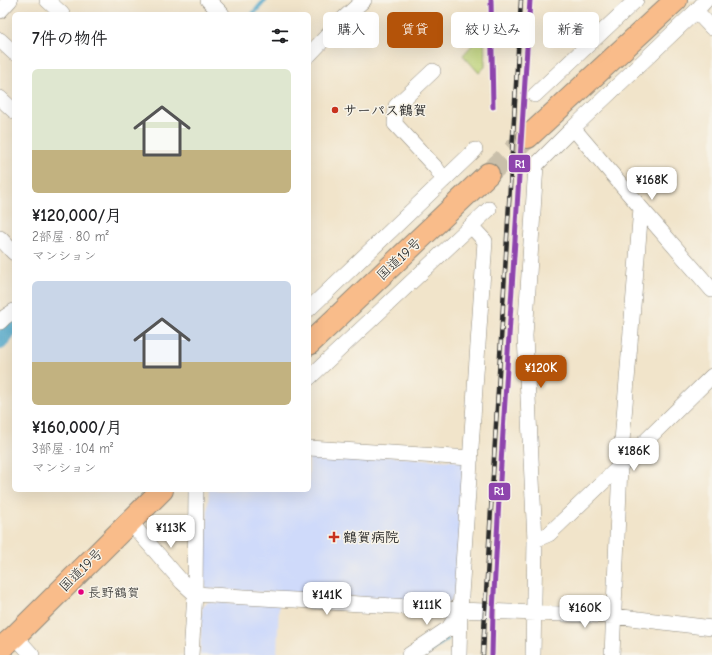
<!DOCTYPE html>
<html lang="ja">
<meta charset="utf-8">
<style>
:root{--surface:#fff;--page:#f2f2f2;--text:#202124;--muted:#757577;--accent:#b45309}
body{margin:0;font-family:"Comic Neue","Klee One",sans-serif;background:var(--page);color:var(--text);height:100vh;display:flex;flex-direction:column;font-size:15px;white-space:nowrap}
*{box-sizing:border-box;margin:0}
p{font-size:13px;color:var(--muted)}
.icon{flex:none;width:22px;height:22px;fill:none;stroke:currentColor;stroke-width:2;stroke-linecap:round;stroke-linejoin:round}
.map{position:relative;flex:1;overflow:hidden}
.details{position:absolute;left:12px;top:12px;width:299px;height:480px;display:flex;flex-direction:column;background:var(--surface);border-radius:6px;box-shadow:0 4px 16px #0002}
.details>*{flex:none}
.hud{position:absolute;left:323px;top:12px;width:329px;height:36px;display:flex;gap:8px}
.price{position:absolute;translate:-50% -34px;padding:0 9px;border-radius:8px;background:#fff;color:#222;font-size:13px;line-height:26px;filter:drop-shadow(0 1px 2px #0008)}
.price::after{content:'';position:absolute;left:50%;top:24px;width:12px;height:9px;margin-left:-6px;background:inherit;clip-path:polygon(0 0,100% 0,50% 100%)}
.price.active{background:var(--accent);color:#fff}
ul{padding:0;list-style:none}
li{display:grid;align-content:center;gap:8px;height:212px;padding:0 20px}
li span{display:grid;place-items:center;height:124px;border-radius:6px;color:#555}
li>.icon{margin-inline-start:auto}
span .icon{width:72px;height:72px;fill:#fffc;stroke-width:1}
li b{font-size:17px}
h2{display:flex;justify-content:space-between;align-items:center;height:48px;padding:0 20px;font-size:17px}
.pill{padding:0 14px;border-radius:6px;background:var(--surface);box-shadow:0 4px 16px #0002;font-size:14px;line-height:36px}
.pill.active{background:var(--accent);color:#fff}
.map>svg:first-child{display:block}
.built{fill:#cfdafa}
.green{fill:#bcd277;stroke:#747e51}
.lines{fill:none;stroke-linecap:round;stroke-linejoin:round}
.stream{stroke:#4da7cb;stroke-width:4.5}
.canal{stroke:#4da7cb;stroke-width:16}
.highway-tunnel{stroke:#c9bfaa;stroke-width:22;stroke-dasharray:22 11;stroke-linecap:butt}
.minor-casing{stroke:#8e887a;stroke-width:16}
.highway-casing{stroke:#8e887a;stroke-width:24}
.minor{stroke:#fff;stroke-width:15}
.highway{stroke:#f9bc8a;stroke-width:22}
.rail-casing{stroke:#2b2b2b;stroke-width:4.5}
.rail{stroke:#f7f3e8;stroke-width:3;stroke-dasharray:9;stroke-linecap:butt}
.rail-1-casing{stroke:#f7f3e8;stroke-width:8}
.rail-1{stroke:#8e44ad;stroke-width:5}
.poi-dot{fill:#c8321e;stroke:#f7f3e8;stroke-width:1.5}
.bus-dot{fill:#e5007d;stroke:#f7f3e8;stroke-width:1.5}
.labels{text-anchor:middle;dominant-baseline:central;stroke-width:3;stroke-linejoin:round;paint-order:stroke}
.bus-label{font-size:13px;fill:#2b2b2b;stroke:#f7f3e8;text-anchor:start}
.poi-label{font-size:14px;font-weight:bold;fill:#2b2b2b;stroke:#f7f3e8;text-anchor:start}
.street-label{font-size:14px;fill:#2b2b2b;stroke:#f7f3e8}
.line-badge{stroke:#f7f3e8;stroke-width:1.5}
.badge-label{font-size:11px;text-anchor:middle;font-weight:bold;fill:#fff}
</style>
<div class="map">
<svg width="712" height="655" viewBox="0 0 712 655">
<rect width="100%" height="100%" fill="#f7f3e8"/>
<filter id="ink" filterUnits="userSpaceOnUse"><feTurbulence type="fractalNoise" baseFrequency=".025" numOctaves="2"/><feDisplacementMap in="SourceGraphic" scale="8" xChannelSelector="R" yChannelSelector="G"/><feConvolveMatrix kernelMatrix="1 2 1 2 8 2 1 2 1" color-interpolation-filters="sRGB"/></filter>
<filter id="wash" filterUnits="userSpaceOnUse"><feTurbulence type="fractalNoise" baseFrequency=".012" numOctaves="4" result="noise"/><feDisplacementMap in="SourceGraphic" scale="16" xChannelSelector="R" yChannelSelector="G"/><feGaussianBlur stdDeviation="0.9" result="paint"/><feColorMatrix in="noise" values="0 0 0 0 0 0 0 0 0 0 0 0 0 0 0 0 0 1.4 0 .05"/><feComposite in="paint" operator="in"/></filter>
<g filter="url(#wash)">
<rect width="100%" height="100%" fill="#f1e4ca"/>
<path class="built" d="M309,451L467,462L457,594L449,602L208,589L203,584L209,490H309Z
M208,602L279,604L277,655H200L202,608Z"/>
<path class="green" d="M484,32L485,67L479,73L463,55Z"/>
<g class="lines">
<path class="stream" d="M253,14L265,0
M424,655L447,639"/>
<path class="canal" d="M0,342L9,330L14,326"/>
</g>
</g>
<g filter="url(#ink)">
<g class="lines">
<path class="highway-tunnel" d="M488,174L528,137"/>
<g class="minor-casing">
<path id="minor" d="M47,0L62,14
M208,0L222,14
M0,11L10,0
M696,11L712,28
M0,40L14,53
M309,55L344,18L364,0
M433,71L396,106L395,124L436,168L444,180
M535,95L636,0
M0,98L14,111
M573,128L641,208L712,290
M471,226L489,209
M0,238L14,253
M309,309L475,150
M0,322L5,317L14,311
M309,378L471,226L485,241L460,610L459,655
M309,448L471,458
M130,522L182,582L195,594L460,610L614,616L712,628
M535,540L549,534L620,466L712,376
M15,636L32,655
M191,655L195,594L196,490
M409,655L449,628L460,610
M533,655L535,540L525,336L536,165L573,128L696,11L706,0
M612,655L620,466L641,208"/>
</g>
<g class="highway-casing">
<path id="highway" d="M528,137L676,0
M309,344L488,174
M0,649L15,636L162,490"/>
</g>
<use href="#minor" class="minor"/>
<use href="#highway" class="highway"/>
<g class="rail-casing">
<path id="rail" d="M483,655L485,611L521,0"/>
</g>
<use href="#rail" class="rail"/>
<g class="rail-1-casing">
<path id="rail-1" d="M491,0L493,107
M492,655L493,612L500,480L530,0"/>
</g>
<use href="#rail-1" class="rail-1"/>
</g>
</g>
<g class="poi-dot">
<circle cx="335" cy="110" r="4"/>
<path d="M332 531h4v4h4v4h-4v4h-4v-4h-4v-4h4z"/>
</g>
<circle class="bus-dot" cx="81" cy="592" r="3.5"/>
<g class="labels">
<g class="bus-label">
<text x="88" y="592">長野鶴賀</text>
</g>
<g class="poi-label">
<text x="343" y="110">サーパス鶴賀</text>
<text x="343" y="537">鶴賀病院</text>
</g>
<g class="street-label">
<text transform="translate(399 259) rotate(-43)">国道19号</text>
<text transform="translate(81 570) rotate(-45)">国道19号</text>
</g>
</g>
<g class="line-badge">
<rect x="508" y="154" width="23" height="19" rx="4" fill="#8e44ad"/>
<rect x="488" y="482" width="23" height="19" rx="4" fill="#8e44ad"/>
</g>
<g class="badge-label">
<text x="520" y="168">R1</text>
<text x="499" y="495">R1</text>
</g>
</svg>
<b class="price" style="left:652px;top:201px">¥168K</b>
<b class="price active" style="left:541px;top:389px">¥120K</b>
<b class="price" style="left:634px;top:472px">¥186K</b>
<b class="price" style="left:171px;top:549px">¥113K</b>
<b class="price" style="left:327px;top:616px">¥141K</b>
<b class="price" style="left:427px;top:626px">¥111K</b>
<b class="price" style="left:585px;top:629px">¥160K</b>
<div class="hud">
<a class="pill">購入</a>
<a class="pill active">賃貸</a>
<a class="pill">絞り込み</a>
<a class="pill">新着</a>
</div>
<section class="details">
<h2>7件の物件<svg class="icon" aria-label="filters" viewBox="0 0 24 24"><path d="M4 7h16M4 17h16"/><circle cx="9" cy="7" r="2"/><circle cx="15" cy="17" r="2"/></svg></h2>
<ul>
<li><span style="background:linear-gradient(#dfe7d0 65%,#c2b280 0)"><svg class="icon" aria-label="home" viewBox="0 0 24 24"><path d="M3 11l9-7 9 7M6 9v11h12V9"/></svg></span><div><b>¥120,000/月</b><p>2部屋 · 80 m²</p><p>マンション</p></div></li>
<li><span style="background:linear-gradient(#c9d6e8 65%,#c2b280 0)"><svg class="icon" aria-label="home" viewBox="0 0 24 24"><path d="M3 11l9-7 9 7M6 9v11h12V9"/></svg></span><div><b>¥160,000/月</b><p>3部屋 · 104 m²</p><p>マンション</p></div></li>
</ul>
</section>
</div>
